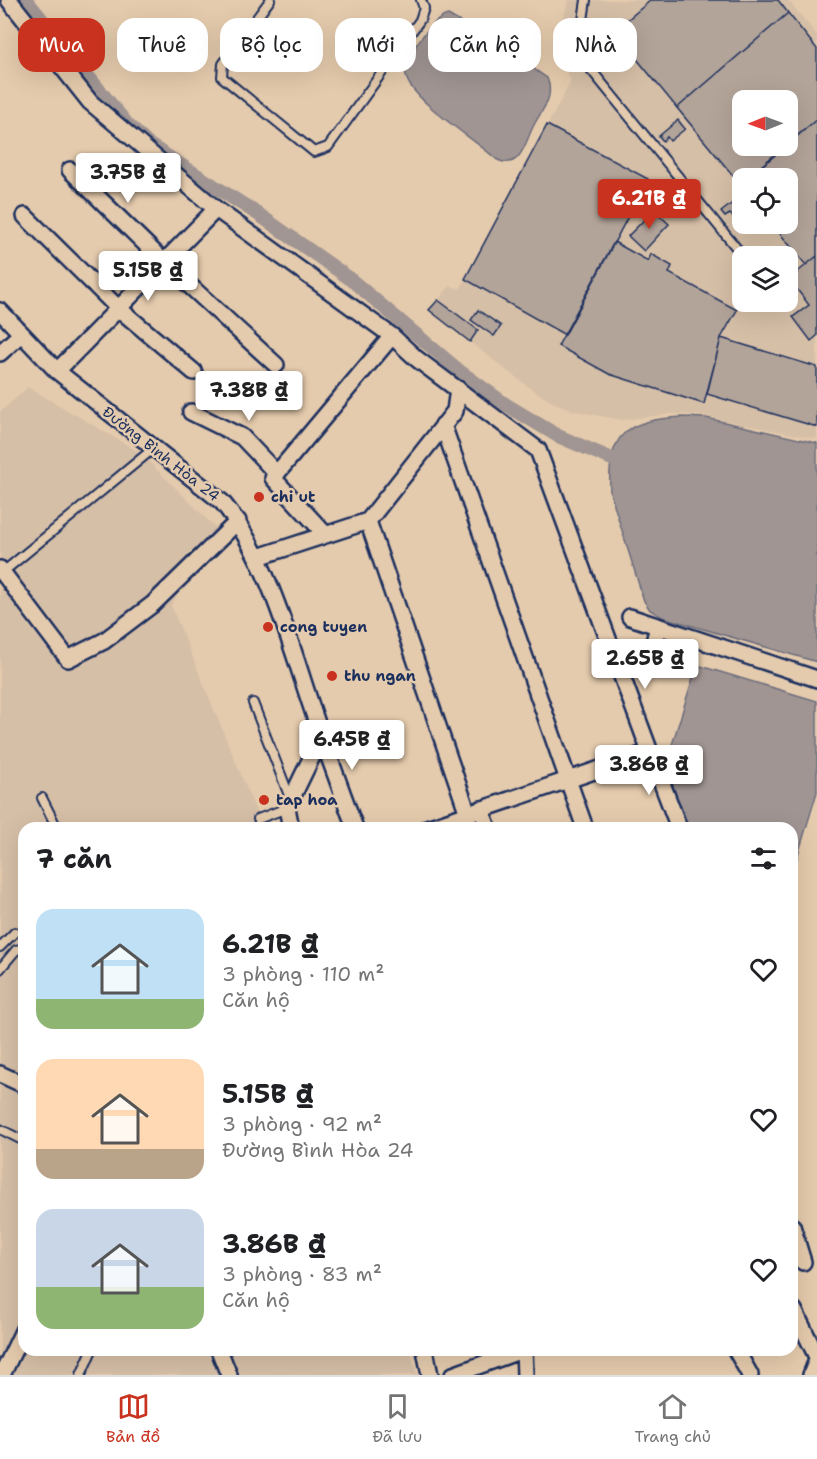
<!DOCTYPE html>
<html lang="vi">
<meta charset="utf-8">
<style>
:root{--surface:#fff;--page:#f2f2f2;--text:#202124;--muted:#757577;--line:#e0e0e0;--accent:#c8321e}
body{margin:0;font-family:"Shantell Sans",sans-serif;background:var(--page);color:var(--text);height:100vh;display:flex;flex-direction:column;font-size:22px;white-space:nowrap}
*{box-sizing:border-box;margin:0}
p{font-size:20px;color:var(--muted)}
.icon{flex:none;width:33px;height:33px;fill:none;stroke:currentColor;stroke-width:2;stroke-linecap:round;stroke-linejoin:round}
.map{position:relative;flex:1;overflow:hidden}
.sheet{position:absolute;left:18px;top:822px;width:780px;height:534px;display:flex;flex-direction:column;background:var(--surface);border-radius:18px;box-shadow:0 6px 24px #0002}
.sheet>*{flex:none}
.guide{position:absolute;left:18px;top:18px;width:782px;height:54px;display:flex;gap:12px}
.needle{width:39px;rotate:269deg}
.fabs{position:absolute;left:732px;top:90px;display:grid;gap:12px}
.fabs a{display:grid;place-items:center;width:66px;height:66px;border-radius:12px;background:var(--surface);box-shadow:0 6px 24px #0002;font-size:30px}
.price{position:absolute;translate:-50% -51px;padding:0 14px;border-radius:6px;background:#fff;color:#222;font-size:20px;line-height:39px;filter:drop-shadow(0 2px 3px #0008)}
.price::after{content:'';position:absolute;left:50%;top:36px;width:18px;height:14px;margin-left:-9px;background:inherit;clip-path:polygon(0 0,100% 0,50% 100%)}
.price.active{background:var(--accent);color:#fff}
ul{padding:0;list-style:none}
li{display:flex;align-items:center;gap:18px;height:150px;padding:0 18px}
li span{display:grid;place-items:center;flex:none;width:168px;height:120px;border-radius:18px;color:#555}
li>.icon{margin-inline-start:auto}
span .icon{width:72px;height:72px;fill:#fffc;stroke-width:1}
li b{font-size:26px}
h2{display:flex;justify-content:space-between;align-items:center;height:72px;padding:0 18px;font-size:26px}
.tag{padding:0 21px;border-radius:18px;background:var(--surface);box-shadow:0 6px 24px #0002;font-size:21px;line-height:54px}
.tag.active{background:var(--accent);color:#fff}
.tab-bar{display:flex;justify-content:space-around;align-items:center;height:84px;border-top:2px solid var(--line);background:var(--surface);font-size:16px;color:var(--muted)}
.tab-bar a{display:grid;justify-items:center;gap:3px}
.tab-bar .active{color:var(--accent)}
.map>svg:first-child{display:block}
.built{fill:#d6bfa7;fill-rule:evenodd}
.water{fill:#a09592;stroke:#6b6c7d;stroke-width:1.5}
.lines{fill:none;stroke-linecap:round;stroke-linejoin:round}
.canal{stroke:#a09592;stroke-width:14}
.building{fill:#b3a499;stroke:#1b2f5e;stroke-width:1.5}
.service-casing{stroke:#1b2f5e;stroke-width:12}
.minor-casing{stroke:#1b2f5e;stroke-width:20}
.service{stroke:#e5cbad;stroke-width:8}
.minor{stroke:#e5cbad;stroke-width:15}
.poi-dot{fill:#c8321e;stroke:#e5cbad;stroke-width:2}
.labels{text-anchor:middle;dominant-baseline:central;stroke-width:5;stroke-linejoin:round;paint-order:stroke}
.street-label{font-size:15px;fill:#1b2f5e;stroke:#e5cbad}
.poi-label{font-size:15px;font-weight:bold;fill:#1b2f5e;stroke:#e5cbad;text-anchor:start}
</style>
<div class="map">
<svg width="817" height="1375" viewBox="0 0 817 1375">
<rect width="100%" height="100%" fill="#e5cbad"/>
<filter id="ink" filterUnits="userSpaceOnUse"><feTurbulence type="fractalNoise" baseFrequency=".0167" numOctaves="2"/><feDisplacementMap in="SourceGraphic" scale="12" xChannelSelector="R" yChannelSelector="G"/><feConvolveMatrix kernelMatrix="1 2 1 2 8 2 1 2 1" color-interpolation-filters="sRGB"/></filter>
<g filter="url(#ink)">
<path class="built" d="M569,0H788L817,35V439L696,415L672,414L621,420L575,411L550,401L527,386L429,310L450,286L460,289L571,81L554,46ZM742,100H788V146H742ZM742,178H788V224H742ZM742,256H788V302H742Z
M28,387L139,452L218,530L171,605L263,828H24V1350H410L417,1375H0V412Z"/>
<path class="water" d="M448,15L490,39L547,78C556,99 539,112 532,129C525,144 519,172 496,159C477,141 411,100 406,76C404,64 412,51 418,42C425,33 437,17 448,15Z
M683,417L706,418L817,443V662L662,617L650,610L644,601L610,492C607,433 626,420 683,417Z
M697,665L817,701V792L794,868L792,867V828H688L665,767Z"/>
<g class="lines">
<path class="canal" d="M26,0L127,124L148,144L258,214L349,278L462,373L505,404L558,436L612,459"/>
</g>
<path class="building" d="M651,0H778L788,13L677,108L614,31Z
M788,13L817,49V119L788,144V100H742V146H786L747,178H742L740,184L677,108Z
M613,44L620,52L606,64L603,61L599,65L594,60Z
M817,119V256L806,265L772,224H788V178H747Z
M678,120L685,129L670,141L667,137L663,141L659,136Z
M547,125L648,179L565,335L465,279Z
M740,197L742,209L733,217L730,214L725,217L721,212Z
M654,210L669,224L644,251L628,236Z
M614,242L648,261L651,254L672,266L669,273L737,310L721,338L704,404L609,374L558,346Z
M817,256V336L811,341L793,317L809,305L789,279Z
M438,300L478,330L470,342L429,310Z
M478,310L501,326L494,336L471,320Z
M721,338L817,367V427L707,394Z"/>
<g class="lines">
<g class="service-casing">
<path id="service" d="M270,0L223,64L222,77L314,152L328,147L420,20L424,8L421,0
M586,0L582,27L588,66L743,256
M3,572L154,448
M253,703L290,798
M42,798L57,828
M258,819L287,808
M0,947L15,932
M0,969L16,950L24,948
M0,1129L24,1141
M81,1375L92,1350"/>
</g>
<g class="minor-casing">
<path id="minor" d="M9,0L90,102L216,209L392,336L417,359L538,450L650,752L427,828
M70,170L164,262L276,365
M25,216L118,308L194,372
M0,311L57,371L222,502C270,559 293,655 318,726V744L287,808L291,828
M0,353L21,334
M57,371L216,209
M191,412L242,437L277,474
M443,425L585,828
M368,521L455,411L458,389
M326,535L273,478L392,336
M258,557L368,521L468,814
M0,569L68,659L104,641L153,604L238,521
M630,617L817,679
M639,669L650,658L658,626
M320,732L355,828
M650,752L679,828
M481,809L488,828
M0,1074L24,1085
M792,1226L803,1262
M794,1310L817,1357
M219,1350L229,1375
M425,1350L430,1375
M524,1350L525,1375
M736,1350L750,1375
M2,1375L24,1329
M453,1375L522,1350
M811,1375L817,1360"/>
</g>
<use href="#service" class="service"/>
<use href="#minor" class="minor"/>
</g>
</g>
<g class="poi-dot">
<circle cx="259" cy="497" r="6"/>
<circle cx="268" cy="627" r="6"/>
<circle cx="332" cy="676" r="6"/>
<circle cx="264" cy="800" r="6"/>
</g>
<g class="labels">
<g class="street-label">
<text transform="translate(161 454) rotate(38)">Đường Bình Hòa 24</text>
</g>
<g class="poi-label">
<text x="271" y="497">chi ut</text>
<text x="280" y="627">cong tuyen</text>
<text x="344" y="676">thu ngan</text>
<text x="276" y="800">tap hoa</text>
</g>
</g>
</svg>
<div class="fabs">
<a><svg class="needle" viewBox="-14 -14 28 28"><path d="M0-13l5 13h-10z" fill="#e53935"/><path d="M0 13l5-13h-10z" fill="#757577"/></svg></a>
<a><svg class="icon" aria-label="locate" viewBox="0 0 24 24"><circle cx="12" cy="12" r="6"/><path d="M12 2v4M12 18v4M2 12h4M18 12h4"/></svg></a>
<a><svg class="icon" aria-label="layers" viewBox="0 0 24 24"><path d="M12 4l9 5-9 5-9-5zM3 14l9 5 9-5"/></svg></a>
</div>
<b class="price" style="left:128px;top:204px">3.75B ₫</b>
<b class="price active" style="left:649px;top:230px">6.21B ₫</b>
<b class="price" style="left:148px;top:302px">5.15B ₫</b>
<b class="price" style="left:249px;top:422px">7.38B ₫</b>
<b class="price" style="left:645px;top:690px">2.65B ₫</b>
<b class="price" style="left:352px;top:771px">6.45B ₫</b>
<b class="price" style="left:649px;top:796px">3.86B ₫</b>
<div class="guide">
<a class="tag active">Mua</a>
<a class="tag">Thuê</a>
<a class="tag">Bộ lọc</a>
<a class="tag">Mới</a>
<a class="tag">Căn hộ</a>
<a class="tag">Nhà</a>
</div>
<section class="sheet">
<h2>7 căn<svg class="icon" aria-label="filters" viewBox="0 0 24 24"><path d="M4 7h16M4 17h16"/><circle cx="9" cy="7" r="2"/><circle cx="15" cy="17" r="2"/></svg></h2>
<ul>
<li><span style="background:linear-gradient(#bfe0f5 75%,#8fb573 0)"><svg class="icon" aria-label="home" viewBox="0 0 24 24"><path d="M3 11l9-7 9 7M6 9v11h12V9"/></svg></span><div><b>6.21B ₫</b><p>3 phòng · 110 m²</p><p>Căn hộ</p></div><svg class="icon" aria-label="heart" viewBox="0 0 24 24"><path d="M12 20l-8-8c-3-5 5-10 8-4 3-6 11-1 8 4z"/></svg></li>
<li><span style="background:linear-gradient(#ffd9b3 75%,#b9a48a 0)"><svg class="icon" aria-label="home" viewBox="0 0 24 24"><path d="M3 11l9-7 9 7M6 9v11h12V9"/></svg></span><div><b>5.15B ₫</b><p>3 phòng · 92 m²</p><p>Đường Bình Hòa 24</p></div><svg class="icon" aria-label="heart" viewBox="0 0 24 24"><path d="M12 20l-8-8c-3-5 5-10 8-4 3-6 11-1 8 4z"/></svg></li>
<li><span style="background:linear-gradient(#c9d6e8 65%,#8fb573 0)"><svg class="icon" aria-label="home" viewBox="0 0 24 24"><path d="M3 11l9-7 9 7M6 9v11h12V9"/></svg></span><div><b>3.86B ₫</b><p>3 phòng · 83 m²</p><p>Căn hộ</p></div><svg class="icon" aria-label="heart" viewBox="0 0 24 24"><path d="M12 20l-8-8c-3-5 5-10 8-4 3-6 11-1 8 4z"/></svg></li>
</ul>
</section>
</div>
<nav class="tab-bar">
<a class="active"><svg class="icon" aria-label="map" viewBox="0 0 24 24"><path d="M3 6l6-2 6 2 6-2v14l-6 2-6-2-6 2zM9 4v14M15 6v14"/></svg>Bản đồ</a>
<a><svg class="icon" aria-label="saved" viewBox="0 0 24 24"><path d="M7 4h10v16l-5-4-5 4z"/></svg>Đã lưu</a>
<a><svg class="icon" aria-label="home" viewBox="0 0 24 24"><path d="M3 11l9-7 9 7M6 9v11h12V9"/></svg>Trang chủ</a>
</nav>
